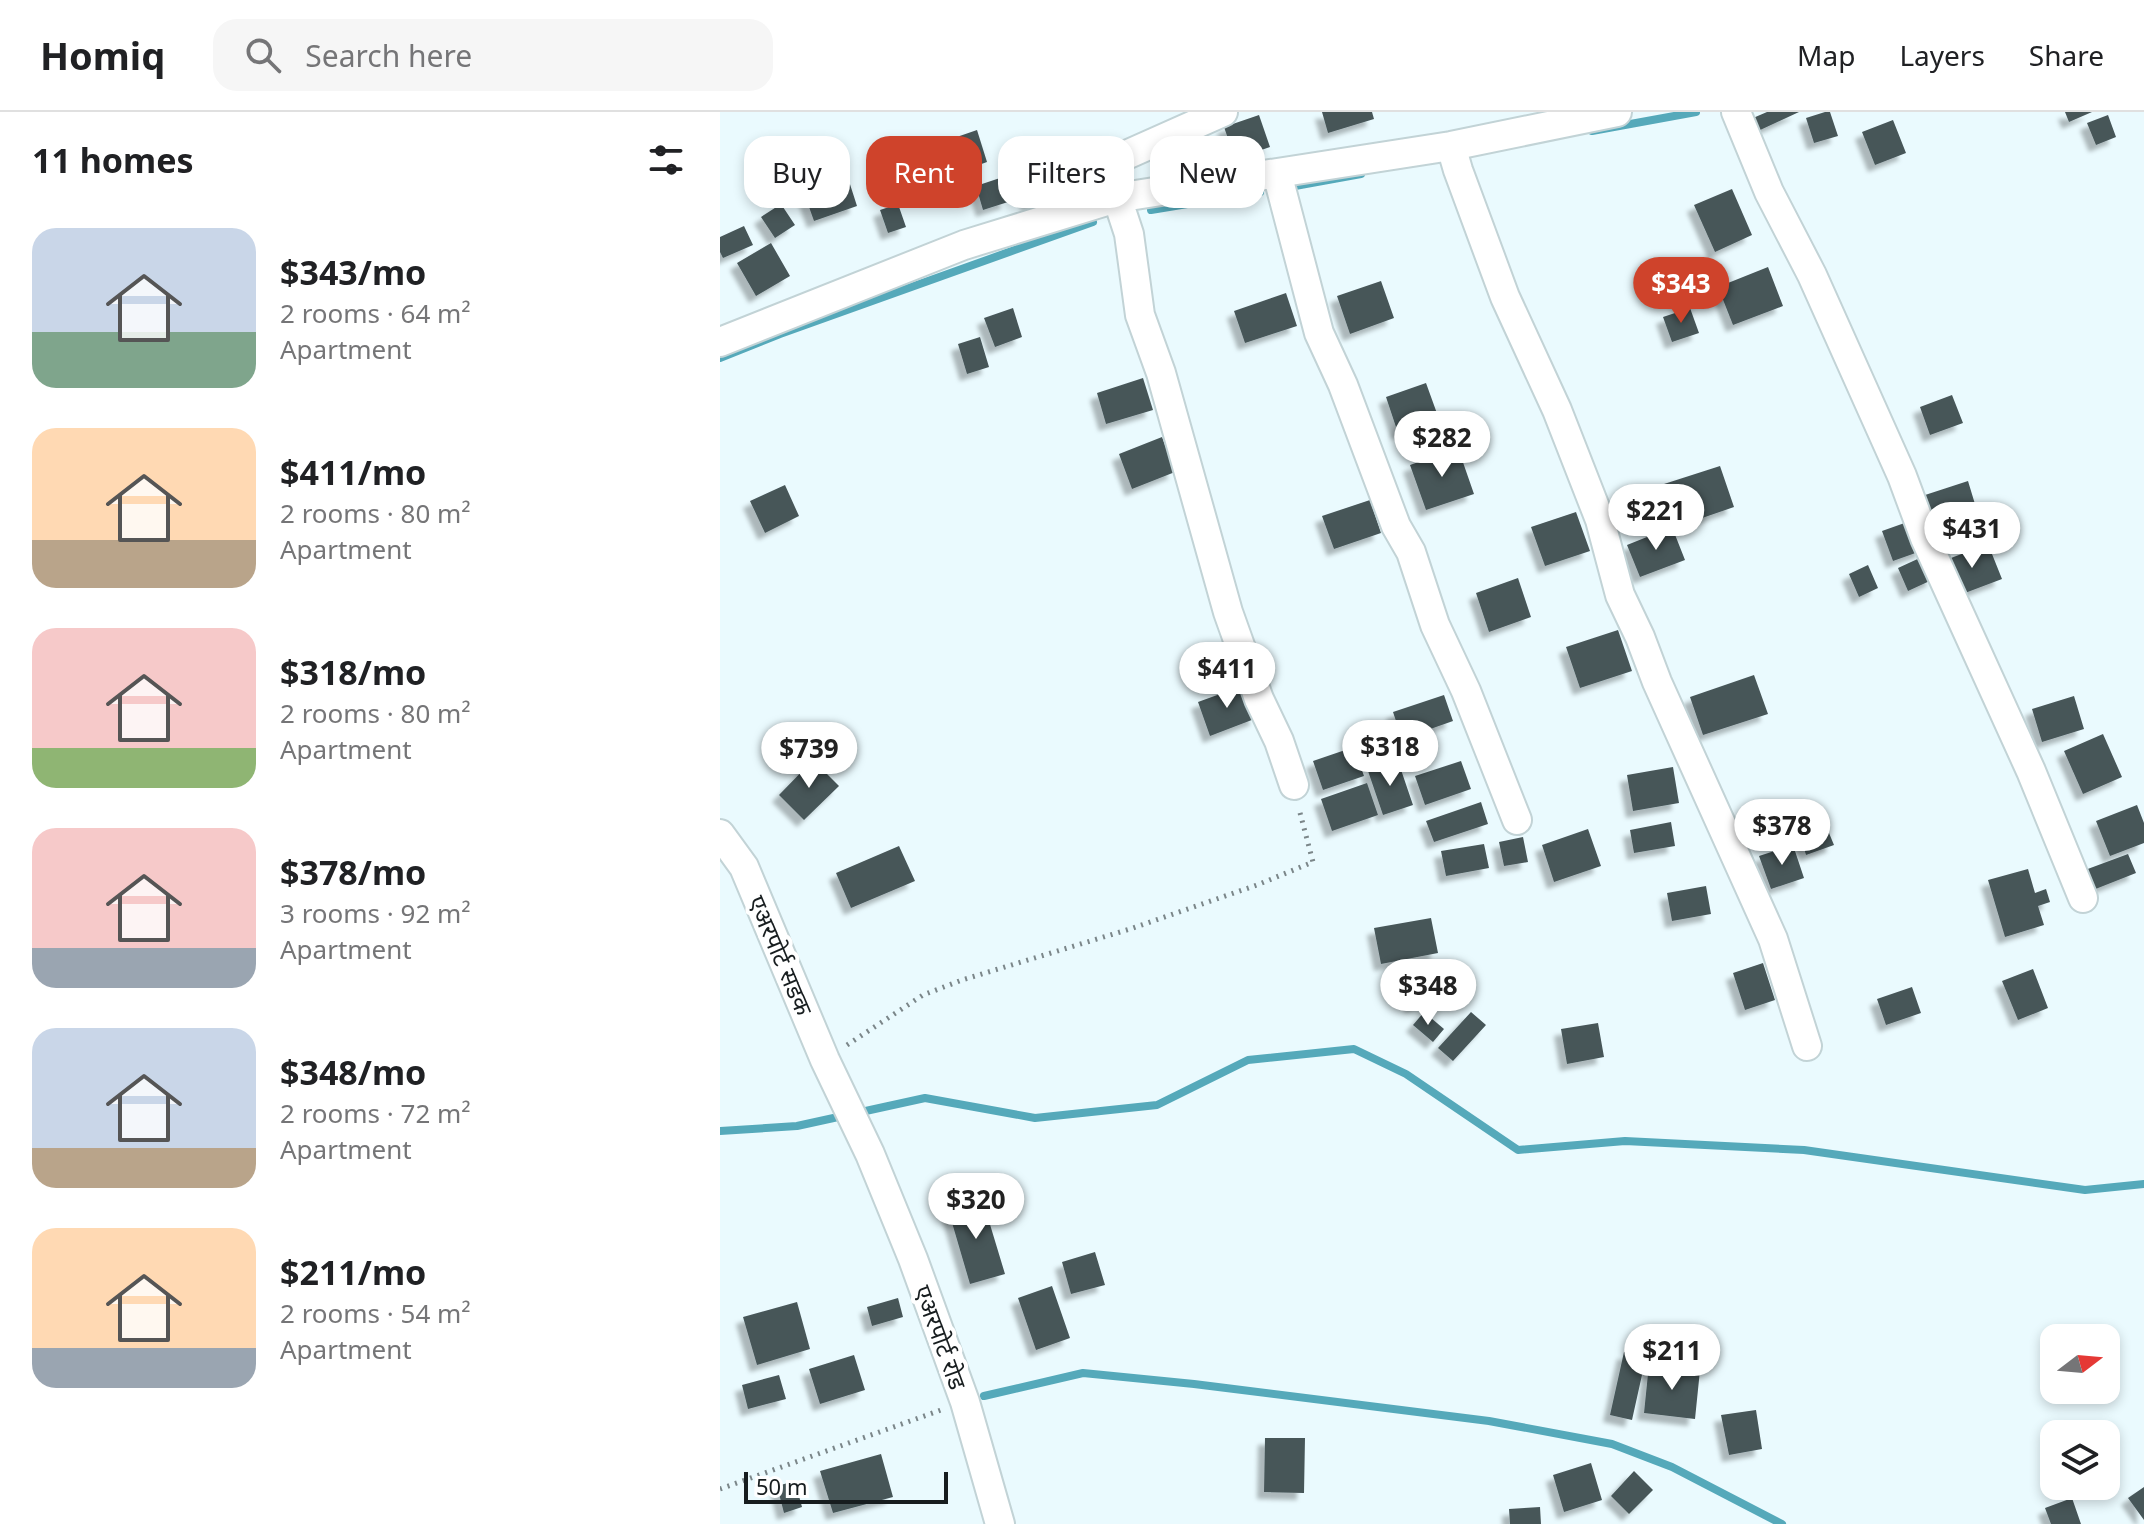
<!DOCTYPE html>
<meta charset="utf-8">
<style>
:root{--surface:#fff;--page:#f6f6f6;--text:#202124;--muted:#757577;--line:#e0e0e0;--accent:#cf432b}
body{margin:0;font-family:"Noto Sans","Noto Sans Devanagari",sans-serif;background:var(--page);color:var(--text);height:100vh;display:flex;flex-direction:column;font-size:30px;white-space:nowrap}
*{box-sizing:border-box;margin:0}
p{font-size:26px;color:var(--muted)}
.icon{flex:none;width:44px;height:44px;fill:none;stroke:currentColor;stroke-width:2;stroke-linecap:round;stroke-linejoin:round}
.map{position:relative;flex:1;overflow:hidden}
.panel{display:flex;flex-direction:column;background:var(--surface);width:720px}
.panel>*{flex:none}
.guide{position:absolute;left:24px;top:24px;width:760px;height:72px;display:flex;gap:16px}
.needle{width:52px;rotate:74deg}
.fabs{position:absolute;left:1320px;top:1212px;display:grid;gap:16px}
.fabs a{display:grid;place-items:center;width:80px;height:80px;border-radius:16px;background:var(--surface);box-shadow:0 4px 12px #0003;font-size:40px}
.scale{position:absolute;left:24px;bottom:20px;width:204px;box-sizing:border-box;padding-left:8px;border:4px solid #171d1f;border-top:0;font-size:22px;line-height:28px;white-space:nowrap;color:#171d1f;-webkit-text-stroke:6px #fff;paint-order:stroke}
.price{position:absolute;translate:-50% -68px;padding:0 18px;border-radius:28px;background:#fff;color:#222;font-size:26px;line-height:52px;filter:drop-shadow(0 2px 4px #0008)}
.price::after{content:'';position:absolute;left:50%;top:48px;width:24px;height:18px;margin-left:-12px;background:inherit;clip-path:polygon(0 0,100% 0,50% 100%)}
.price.selected{background:var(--accent);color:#fff}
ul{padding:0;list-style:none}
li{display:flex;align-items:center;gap:24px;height:200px;padding:0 32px}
li span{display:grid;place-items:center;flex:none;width:224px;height:160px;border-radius:24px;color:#555}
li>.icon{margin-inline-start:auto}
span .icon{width:96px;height:96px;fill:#fffc;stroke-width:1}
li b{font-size:34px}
h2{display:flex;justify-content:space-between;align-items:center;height:96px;padding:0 32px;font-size:34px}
.chip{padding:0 28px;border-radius:24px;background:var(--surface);box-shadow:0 4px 12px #0003;font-size:28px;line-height:72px}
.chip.selected{background:var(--accent);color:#fff}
header{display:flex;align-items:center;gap:48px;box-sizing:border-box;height:112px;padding:0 40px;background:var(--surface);border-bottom:2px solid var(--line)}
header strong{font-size:38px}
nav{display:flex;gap:44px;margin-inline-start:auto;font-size:28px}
.search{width:560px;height:72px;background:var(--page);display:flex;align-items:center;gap:20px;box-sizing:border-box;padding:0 28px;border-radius:24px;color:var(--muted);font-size:30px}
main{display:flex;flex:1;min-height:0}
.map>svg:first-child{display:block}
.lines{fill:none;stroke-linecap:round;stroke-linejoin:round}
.stream{stroke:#55a9ba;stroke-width:8}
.building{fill:#475659;filter:url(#shadow)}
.minor-casing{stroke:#c2d3d6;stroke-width:32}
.path{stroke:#7b8689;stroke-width:5;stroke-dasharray:2 6;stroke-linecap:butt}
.minor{stroke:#fff;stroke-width:28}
.labels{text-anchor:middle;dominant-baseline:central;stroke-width:8;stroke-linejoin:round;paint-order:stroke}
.street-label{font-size:24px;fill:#171d1f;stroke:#fff}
</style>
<header>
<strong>Homiq</strong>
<div class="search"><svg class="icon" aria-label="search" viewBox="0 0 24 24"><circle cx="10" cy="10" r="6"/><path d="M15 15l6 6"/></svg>Search here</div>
<nav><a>Map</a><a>Layers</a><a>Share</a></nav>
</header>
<main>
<section class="panel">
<h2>11 homes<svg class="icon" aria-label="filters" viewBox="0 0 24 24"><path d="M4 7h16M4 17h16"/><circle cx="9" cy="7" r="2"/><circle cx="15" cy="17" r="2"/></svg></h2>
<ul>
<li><span style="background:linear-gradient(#c9d6e8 65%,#7fa58c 0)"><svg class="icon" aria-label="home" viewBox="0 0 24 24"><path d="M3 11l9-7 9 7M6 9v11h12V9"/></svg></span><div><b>$343/mo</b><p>2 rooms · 64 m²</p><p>Apartment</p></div></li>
<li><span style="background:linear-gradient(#ffd9b3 70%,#b9a48a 0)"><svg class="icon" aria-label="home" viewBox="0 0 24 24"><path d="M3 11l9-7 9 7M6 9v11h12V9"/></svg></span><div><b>$411/mo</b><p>2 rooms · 80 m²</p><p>Apartment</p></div></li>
<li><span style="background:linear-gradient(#f6c9c9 75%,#8fb573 0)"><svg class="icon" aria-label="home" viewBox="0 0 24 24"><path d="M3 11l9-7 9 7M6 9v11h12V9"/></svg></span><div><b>$318/mo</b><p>2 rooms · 80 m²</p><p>Apartment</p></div></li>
<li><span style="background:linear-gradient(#f6c9c9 75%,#9aa5b1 0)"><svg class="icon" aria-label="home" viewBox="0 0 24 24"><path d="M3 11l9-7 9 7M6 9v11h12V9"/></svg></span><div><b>$378/mo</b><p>3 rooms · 92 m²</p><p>Apartment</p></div></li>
<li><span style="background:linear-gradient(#c9d6e8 75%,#b9a48a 0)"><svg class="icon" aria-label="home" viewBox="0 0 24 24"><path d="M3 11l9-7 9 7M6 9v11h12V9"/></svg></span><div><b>$348/mo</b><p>2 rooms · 72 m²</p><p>Apartment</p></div></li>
<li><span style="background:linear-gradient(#ffd9b3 75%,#9aa5b1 0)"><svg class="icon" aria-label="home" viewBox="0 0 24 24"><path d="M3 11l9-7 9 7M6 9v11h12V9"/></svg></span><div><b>$211/mo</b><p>2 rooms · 54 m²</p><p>Apartment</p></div></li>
</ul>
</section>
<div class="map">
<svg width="1424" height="1412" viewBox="0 0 1424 1412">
<defs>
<filter id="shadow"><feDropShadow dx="-7" dy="7" stdDeviation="2" flood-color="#0004"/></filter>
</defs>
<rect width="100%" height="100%" fill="#eafafe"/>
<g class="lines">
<path class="stream" d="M872,19L976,0
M575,74L641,62
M431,98L540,80
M0,246L60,222L373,110
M0,1019L77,1014L205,986L315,1006L437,993L528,948L634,937L686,962L798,1038L905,1029L1084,1038L1365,1078L1424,1072
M264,1284L363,1261L474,1272L769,1309L892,1332L952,1355L1062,1412"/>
</g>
<path class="building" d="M602,0H652L654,7L608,21Z
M1047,0H1079L1038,19L1033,6Z
M1105,0H1110L1118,24L1094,31L1086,6Z
M1345,0H1372L1349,10Z
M539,3L550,35L515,47L504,15Z
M1388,3L1396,25L1376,33L1367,11Z
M1173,8L1186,41L1155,53L1142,20Z
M257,18L267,50L242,59L231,27Z
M318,42L323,61L297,68L293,49Z
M128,66L137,94L94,109L84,81Z
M280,66L288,90L263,98L256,74Z
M330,68L334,85L308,92L303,75Z
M1012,77L1032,123L995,140L974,93Z
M61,92L75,113L55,126L41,105Z
M178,92L186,115L168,121L160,98Z
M24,114L33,133L3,146L0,140V125Z
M51,131L70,164L36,184L17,151Z
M1048,155L1063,194L1013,213L998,175Z
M661,169L674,206L630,222L617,184Z
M566,181L577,214L525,231L514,199Z
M293,196L302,225L275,235L264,206Z
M970,196L979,221L952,230L943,205Z
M260,225L269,255L247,262L238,232Z
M423,266L433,298L386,312L377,281Z
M706,271L719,307L678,321L666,285Z
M1232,283L1243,311L1210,323L1200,295Z
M442,325L455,360L412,377L399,342Z
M738,336L754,382L706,398L690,353Z
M1000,354L1014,395L959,414L944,372Z
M1248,369L1258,402L1213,417L1202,384Z
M65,373L79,404L45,421L30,389Z
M650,388L661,421L614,437L602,404Z
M1283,398L1291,416L1272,425L1264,407Z
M856,400L870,439L825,454L811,415Z
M1193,408L1204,438L1173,449L1162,419Z
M952,415L965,448L920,465L907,433Z
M1268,432L1282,467L1237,484L1223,449Z
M1204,444L1214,467L1188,479L1178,456Z
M1148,453L1158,476L1139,485L1129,462Z
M798,466L811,505L769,520L756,481Z
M898,518L912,559L860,576L846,535Z
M1034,563L1048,602L983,623L970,585Z
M525,573L537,606L490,624L478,590Z
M724,583L733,609L682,627L673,600Z
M1354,584L1364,617L1322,630L1312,597Z
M1383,622L1402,665L1363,682L1344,639Z
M634,635L644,664L603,678L593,649Z
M93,648L119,674L84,708L59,683Z
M678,649L693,693L663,703L648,659Z
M741,649L751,677L705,693L695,664Z
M953,655L959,691L913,699L907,663Z
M647,671L658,703L612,719L601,687Z
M761,690L768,712L714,730L706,709Z
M1417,693L1424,711V731L1390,744L1376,709Z
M951,710L955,734L914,741L910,718Z
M868,717L881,754L834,770L822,733Z
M1109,721L1114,733L1086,743L1082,730Z
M803,725L808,750L784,754L779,730Z
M764,732L769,756L726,764L721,739Z
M1073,733L1084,766L1051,777L1039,744Z
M179,734L195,769L131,796L116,761Z
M1408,742L1416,761L1373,778L1365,758Z
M1308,757L1315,781L1326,777L1330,790L1318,794L1324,813L1285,825L1268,768Z
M986,774L991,802L952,809L947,781Z
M711,806L718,841L661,852L654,816Z
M714,849L726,882L692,894L681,860Z
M1043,851L1055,888L1025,898L1013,861Z
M1313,857L1328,896L1298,908L1282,869Z
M1192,875L1201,901L1166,913L1157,887Z
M704,900L724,917L713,930L693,913Z
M751,900L766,913L733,949L718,936Z
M878,911L884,945L847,952L841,917Z
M262,1086L285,1162L250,1172L228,1097Z
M375,1140L385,1173L351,1182L342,1150Z
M332,1174L350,1226L316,1238L298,1186Z
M178,1186L183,1205L152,1214L147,1195Z
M77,1190L90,1237L37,1253L23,1205Z
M904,1240L926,1245L912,1308L890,1303Z
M134,1243L145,1278L100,1292L89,1257Z
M929,1252L980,1258L975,1307L924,1301Z
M59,1263L66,1287L28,1297L22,1273Z
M1036,1298L1042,1337L1009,1343L1001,1303Z
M545,1326H585L584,1381L544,1380Z
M161,1342L173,1385L113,1401L100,1359Z
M871,1351L882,1388L844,1400L833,1363Z
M914,1359L933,1378L909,1402L891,1384Z
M75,1369L82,1395L64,1401L57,1374Z
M1424,1375V1408L1408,1386Z
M1352,1386L1361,1412H1331L1325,1396Z
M820,1395L821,1412H790L789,1397Z"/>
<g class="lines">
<g class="minor-casing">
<path id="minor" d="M503,0L386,52L409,122L420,203L441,261L508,500L539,587L559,629L574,673
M1016,0L1049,80L1092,163L1182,364L1205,426L1311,659L1363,786
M731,34L738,58L785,185L837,298L880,408L900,483L920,525L937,570L1053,827L1087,934
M557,61L599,221L623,273L676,414L691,440L715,513L746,579L797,708
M0,230L244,133L396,86L731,34L897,0
M0,722L24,755L105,948L150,1042L193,1147L245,1290L280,1412"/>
</g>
<path class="path" d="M127,933L203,883L242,868L410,817L537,773L593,750L579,697
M0,1377L221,1298"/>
<use href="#minor" class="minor"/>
</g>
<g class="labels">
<g class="street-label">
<text transform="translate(61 843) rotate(67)">एअरपोर्ट सडक</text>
<text transform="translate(221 1225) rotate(70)">एअरपोर्ट रोड</text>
</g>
</g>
</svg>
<div class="fabs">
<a><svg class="needle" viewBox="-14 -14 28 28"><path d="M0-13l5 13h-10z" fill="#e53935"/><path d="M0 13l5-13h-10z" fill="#757577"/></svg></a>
<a><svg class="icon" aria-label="layers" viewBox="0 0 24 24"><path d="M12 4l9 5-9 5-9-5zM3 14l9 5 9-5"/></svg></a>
</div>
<div class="scale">50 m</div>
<b class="price selected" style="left:961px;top:213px">$343</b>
<b class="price" style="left:722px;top:367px">$282</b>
<b class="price" style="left:936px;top:440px">$221</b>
<b class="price" style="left:1252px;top:458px">$431</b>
<b class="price" style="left:507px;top:598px">$411</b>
<b class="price" style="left:670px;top:676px">$318</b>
<b class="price" style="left:89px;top:678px">$739</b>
<b class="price" style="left:1062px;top:755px">$378</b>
<b class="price" style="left:708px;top:915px">$348</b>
<b class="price" style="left:256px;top:1129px">$320</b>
<b class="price" style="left:952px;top:1280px">$211</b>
<div class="guide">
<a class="chip">Buy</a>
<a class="chip selected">Rent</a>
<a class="chip">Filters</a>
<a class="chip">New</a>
</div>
</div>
</main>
